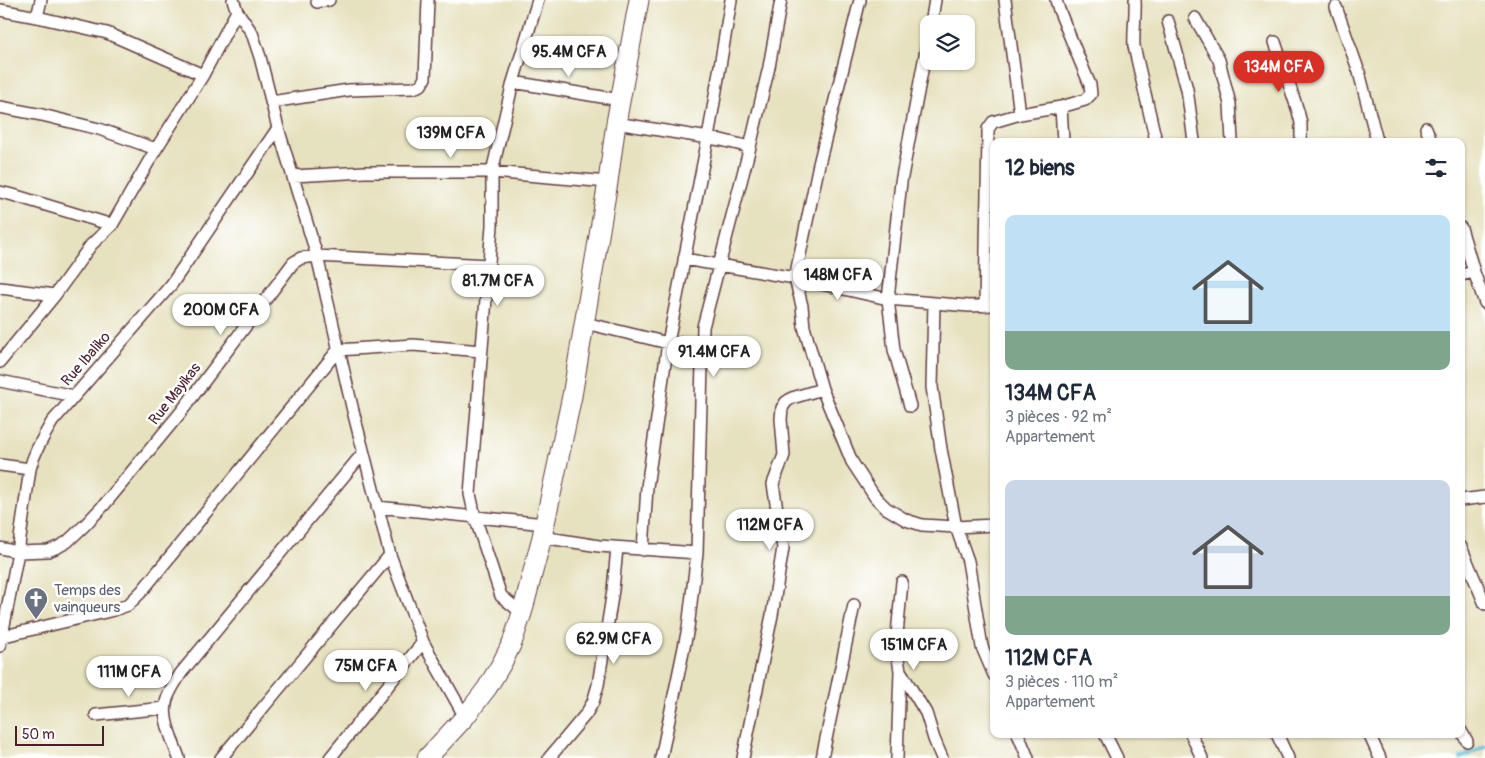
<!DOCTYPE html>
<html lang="fr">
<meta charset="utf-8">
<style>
:root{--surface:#fff;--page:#f2f2f3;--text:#1f2937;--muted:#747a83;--accent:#d93025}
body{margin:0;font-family:Pangolin,sans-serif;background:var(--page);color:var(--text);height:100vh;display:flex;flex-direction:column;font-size:19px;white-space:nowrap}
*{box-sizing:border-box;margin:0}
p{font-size:16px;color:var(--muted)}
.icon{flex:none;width:28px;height:28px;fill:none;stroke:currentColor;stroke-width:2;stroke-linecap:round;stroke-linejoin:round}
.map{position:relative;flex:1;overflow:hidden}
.sheet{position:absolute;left:990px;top:138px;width:475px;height:600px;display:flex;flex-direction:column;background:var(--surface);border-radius:10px;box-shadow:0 1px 4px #0004}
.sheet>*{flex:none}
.controls{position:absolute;left:920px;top:15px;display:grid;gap:10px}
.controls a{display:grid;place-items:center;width:55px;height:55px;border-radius:10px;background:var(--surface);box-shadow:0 1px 4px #0004;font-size:25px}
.scale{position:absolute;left:15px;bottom:12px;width:89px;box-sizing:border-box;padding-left:5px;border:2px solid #4a1f2b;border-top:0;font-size:14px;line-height:18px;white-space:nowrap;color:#4a1f2b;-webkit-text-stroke:4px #fff;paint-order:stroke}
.price{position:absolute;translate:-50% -42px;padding:0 11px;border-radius:18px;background:#fff;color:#222;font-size:16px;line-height:32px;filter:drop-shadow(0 1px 2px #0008)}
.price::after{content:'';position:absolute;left:50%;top:30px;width:15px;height:11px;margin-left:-8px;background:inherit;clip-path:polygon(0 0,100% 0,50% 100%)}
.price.selected{background:var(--accent);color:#fff}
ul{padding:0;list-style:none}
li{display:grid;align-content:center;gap:10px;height:265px;padding:0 15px}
li span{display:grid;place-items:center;height:155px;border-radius:10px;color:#555}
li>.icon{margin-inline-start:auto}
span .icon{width:90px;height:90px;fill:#fffc;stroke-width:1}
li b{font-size:21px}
h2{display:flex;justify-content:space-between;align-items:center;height:60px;padding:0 15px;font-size:21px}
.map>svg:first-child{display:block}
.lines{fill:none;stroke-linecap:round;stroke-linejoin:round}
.stream{stroke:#58bdd6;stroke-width:4}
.street-casing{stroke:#613c41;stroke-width:14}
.primary-casing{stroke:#613c41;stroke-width:21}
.street{stroke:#fff;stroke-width:11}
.primary{stroke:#fff;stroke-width:19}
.labels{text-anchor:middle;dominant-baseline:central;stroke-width:5;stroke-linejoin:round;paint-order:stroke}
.street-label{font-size:15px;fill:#4a1f2b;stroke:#fff}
.worship-label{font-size:15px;fill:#5b616d;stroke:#fff;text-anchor:start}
</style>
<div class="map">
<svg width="1485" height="758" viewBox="0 0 1485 758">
<rect width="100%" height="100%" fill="#fff"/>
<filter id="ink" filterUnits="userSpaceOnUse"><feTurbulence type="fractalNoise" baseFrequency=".02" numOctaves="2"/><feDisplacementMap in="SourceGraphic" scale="10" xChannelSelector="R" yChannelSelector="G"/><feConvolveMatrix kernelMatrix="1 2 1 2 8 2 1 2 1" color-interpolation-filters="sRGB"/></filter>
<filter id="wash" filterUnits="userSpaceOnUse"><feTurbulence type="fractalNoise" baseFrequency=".0096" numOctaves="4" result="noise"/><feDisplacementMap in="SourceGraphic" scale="20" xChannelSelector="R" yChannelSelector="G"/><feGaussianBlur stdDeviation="1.12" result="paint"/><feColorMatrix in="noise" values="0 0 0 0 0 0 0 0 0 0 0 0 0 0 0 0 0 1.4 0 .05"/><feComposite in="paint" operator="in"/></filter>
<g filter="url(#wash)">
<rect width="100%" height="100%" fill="#e6e1be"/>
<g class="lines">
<path class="stream" d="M1461,758L1485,746"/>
</g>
</g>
<g filter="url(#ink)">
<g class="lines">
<g class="street-casing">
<path id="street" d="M233,0L237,11L252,33L260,57L278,128L317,256L353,411L390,555L423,642L465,717
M860,0L819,164L795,278L802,306L804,327L822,389L852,462L875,497L886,508L906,520L922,525L956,527L994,525
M1005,0L1020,114
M1135,0C1136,15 1133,30 1134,46L1156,141
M317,2L329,0
M1336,7L1359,72L1377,141
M0,10L37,17L107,33L203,75
M37,17L41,0
M1195,18L1219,60L1230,104L1232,141
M1168,21L1187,89L1194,141
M931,24L935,0
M1275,42L1298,111L1301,123V141
M513,82L620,100
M271,102L349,90L413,88L421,85L425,78L428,0
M0,107L42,115L99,129L156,149
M1061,107L1063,141
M616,123L721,140L750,147
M1426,128L1431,141
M293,176L365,172H492L608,182
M0,192L13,195L112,225
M1461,228L1474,272L1485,303
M684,259L795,278L888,299L969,306L994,305
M1461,275L1474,272
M0,288L55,295
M934,303L932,387L941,449L956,527L968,561L982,647L994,675
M985,306L988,136V129L993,122L1020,114L1061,107L1085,100L1091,94L1090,85L1059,10L1056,0
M585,323L668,343L702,344
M0,362L55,295L91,245L112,225L156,149L203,75L237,11
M0,381L74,396
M910,406L894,350L888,299L901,182L929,34
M0,465L30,469
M1461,500L1485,497
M377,507L545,524
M542,537L599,546L697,553
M1461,547L1485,604
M0,548L18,552L48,551L58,547L67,542L85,525L104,505L181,412L293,263L301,258L317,256L489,265
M643,550L647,487L668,343L708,138L731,0
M522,613L501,596L475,517L470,494L492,226V172L513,82L538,0
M0,637L114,610L128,605L142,591L338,350L413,345L481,351
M0,646L18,552L30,469C34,452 43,438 52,422L171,285L278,128
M901,672L926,713L934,739L942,758
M96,715L165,708
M1461,731L1467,741
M1018,734L1028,758
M1105,734L1117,758
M1191,734L1202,758
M1277,734L1288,758
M1369,734L1380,758
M179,758C172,738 159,714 169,694C172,687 177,680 181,673L363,453
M221,758L390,555
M330,758L423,642
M549,758L586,714L593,702L598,685L613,590L617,548
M661,758L688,628L697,553L703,327L750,147L769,67L781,0
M743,758L772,615L783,548L773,484L784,455L781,419L782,408L786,402L792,398L822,389
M822,758L854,605
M897,758L900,671L896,645L902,582"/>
</g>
<g class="primary-casing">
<path id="primary" d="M427,758L465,717L487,688L502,663L512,643L522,613L542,537L572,396L608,182L616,123L639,0"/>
</g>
<use href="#street" class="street"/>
<use href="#primary" class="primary"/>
</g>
</g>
<defs>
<g id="church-pin" transform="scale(1.25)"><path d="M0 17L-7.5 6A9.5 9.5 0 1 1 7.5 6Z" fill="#6b7280" stroke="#fff"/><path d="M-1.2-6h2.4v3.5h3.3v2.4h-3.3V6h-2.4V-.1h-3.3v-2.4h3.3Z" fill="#fff"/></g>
</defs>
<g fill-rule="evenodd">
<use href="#church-pin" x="36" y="599"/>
</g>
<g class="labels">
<g class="street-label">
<text transform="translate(86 359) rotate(-49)">Rue Ibaliko</text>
<text transform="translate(175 394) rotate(-52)">Rue Mayikas</text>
</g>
<g class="worship-label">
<text x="54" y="590">Temps des<tspan x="54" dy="17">vainqueurs</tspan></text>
</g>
</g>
</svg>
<div class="controls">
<a><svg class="icon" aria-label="layers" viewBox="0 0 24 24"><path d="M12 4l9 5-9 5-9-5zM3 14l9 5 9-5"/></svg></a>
</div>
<div class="scale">50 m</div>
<b class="price" style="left:569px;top:78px">95.4M CFA</b>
<b class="price selected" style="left:1279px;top:93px">134M CFA</b>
<b class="price" style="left:451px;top:159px">139M CFA</b>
<b class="price" style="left:838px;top:301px">148M CFA</b>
<b class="price" style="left:498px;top:307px">81.7M CFA</b>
<b class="price" style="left:221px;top:336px">200M CFA</b>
<b class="price" style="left:714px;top:378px">91.4M CFA</b>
<b class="price" style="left:770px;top:551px">112M CFA</b>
<b class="price" style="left:614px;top:665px">62.9M CFA</b>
<b class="price" style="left:914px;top:671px">151M CFA</b>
<b class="price" style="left:366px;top:692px">75M CFA</b>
<b class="price" style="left:129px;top:698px">111M CFA</b>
<section class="sheet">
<h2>12 biens<svg class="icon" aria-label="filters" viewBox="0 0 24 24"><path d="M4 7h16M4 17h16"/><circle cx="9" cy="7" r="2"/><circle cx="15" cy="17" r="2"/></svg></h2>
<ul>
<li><span style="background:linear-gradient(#bfe0f5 75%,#7fa58c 0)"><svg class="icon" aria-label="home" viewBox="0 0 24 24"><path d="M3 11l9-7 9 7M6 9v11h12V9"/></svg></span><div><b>134M CFA</b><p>3 pièces · 92 m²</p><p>Appartement</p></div></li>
<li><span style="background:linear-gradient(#c9d6e8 75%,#7fa58c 0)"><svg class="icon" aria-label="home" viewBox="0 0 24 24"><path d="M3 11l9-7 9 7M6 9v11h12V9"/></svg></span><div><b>112M CFA</b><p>3 pièces · 110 m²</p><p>Appartement</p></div></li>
</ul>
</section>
</div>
